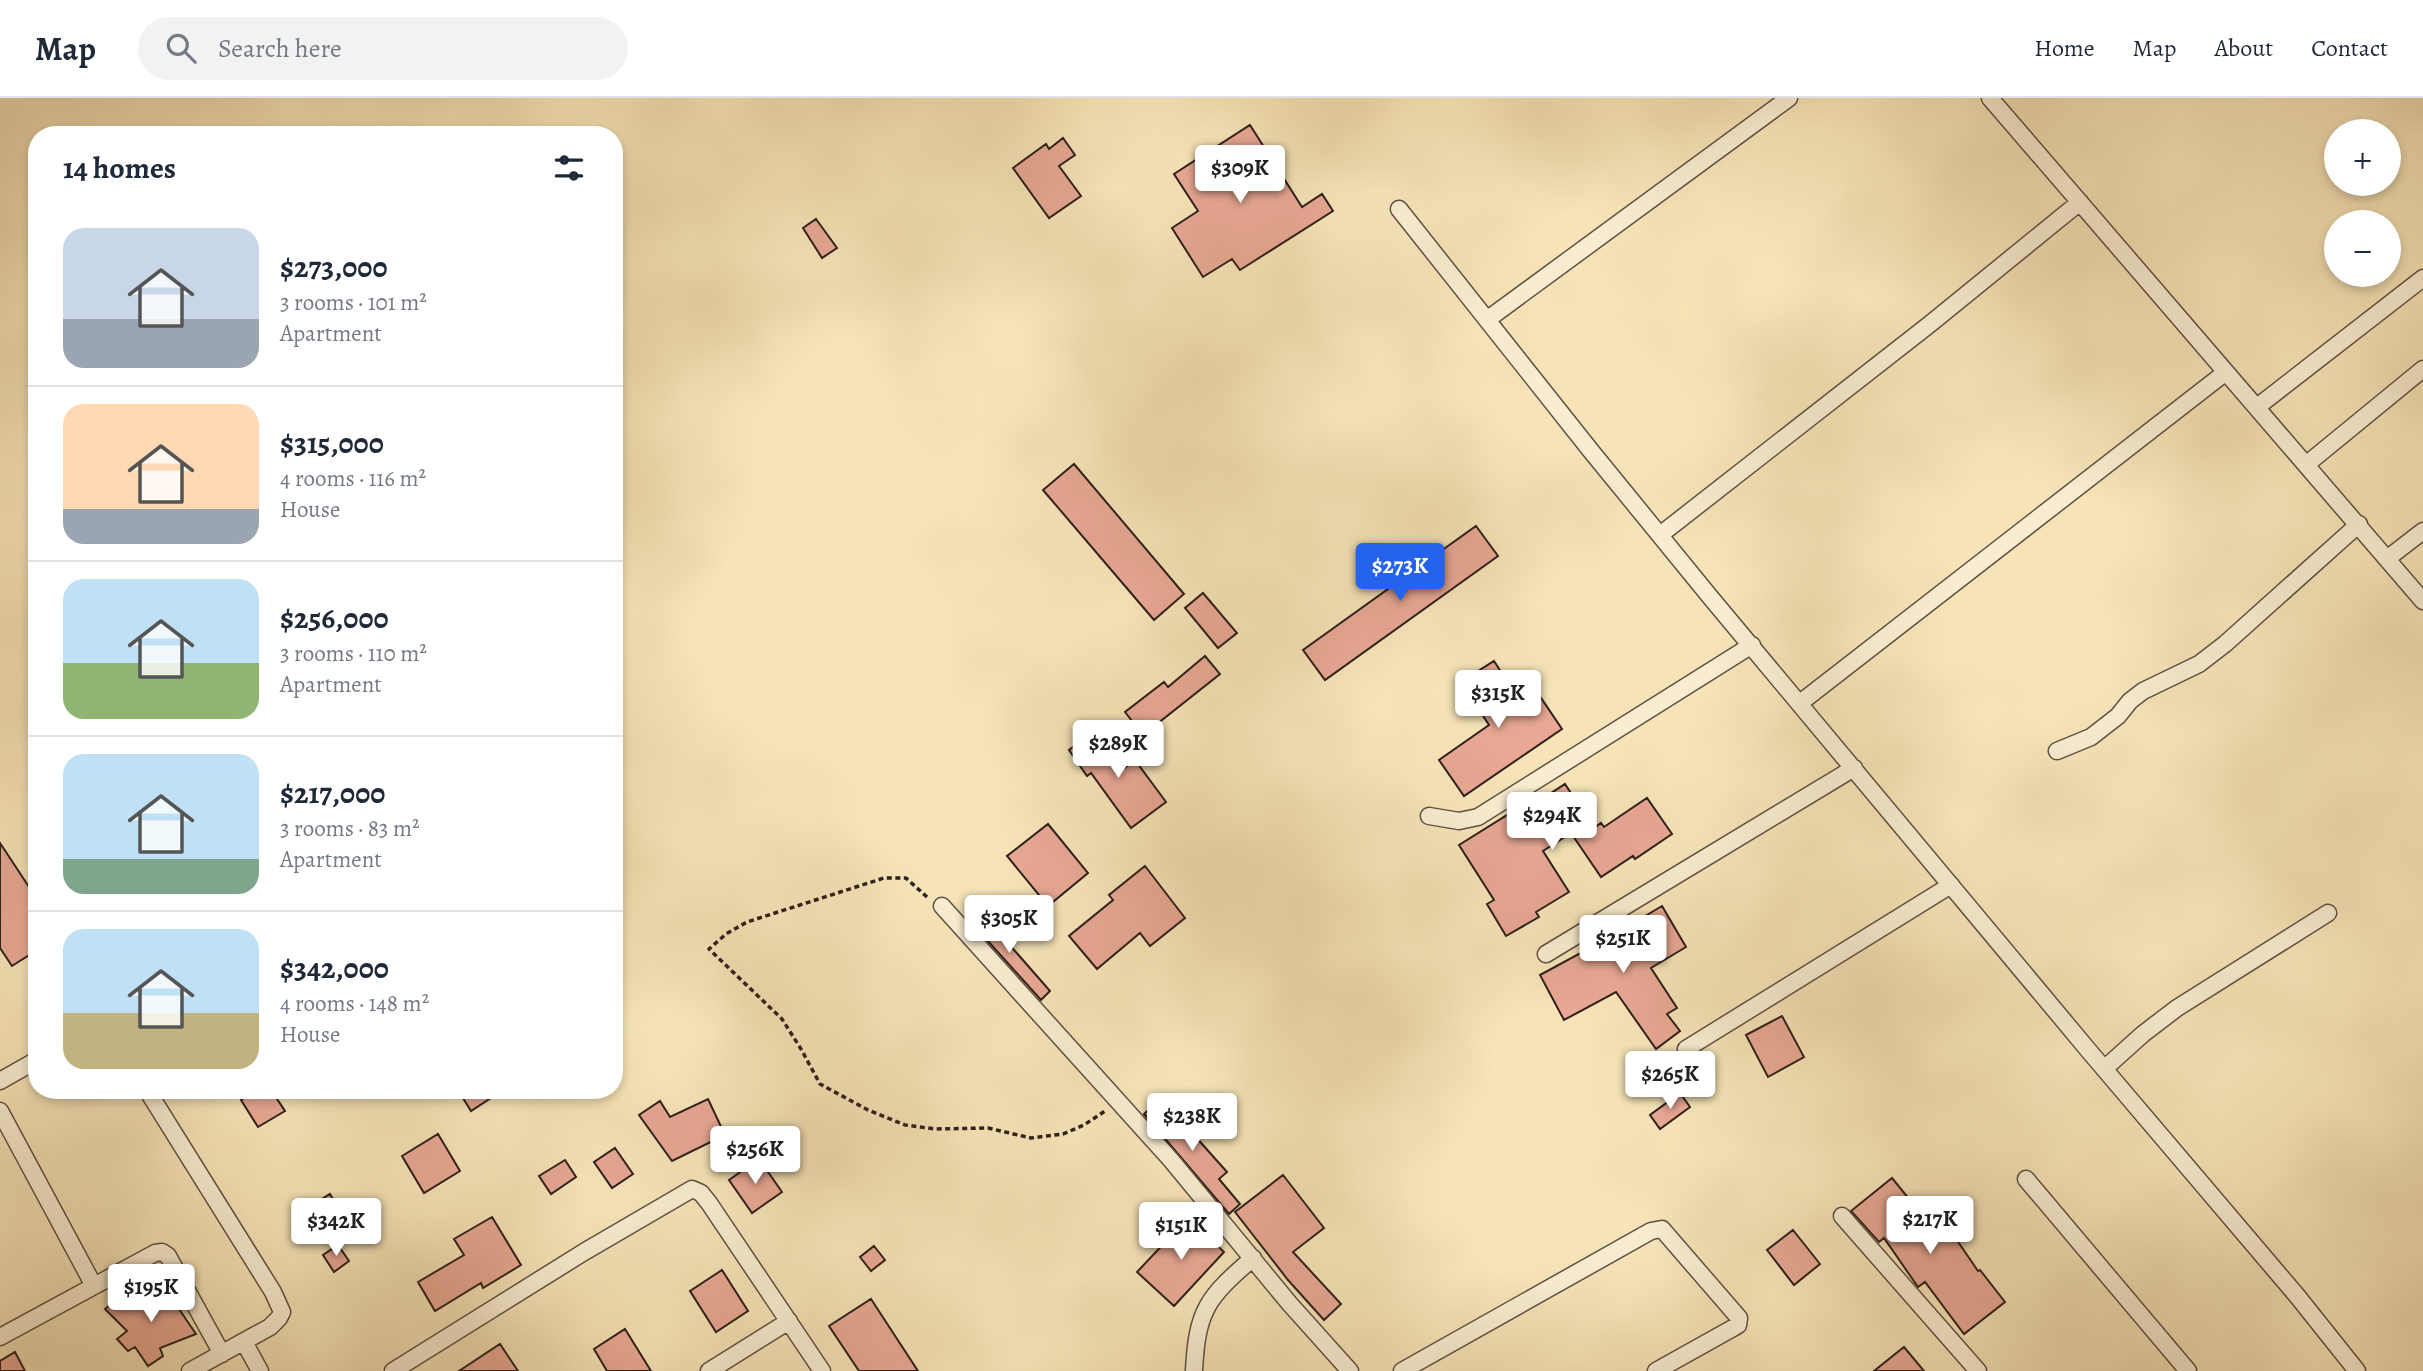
<!DOCTYPE html>
<meta charset="utf-8">
<style>
:root{--surface:#fff;--page:#f2f2f3;--text:#1f2937;--muted:#747a83;--line:#e0e1e3;--accent:#2563eb}
body{margin:0;font-family:Alegreya,serif;background:var(--page);color:var(--text);height:100vh;display:flex;flex-direction:column;font-size:26px;white-space:nowrap}
*{box-sizing:border-box;margin:0}
p{font-size:23px;color:var(--muted)}
.icon{flex:none;width:38px;height:38px;fill:none;stroke:currentColor;stroke-width:2;stroke-linecap:round;stroke-linejoin:round}
.map{position:relative;flex:1;overflow:hidden}
.sheet{position:absolute;left:28px;top:28px;width:595px;height:973px;display:flex;flex-direction:column;background:var(--surface);border-radius:28px;box-shadow:0 4px 10px #0003}
.sheet>*{flex:none}
.controls{position:absolute;left:2324px;top:21px;display:grid;gap:14px}
.controls a{display:grid;place-items:center;width:77px;height:77px;border-radius:50%;background:var(--surface);box-shadow:0 4px 10px #0003;font-size:35px}
.price{position:absolute;translate:-50% -60px;padding:0 16px;border-radius:7px;background:#fff;color:#222;font-size:23px;line-height:46px;filter:drop-shadow(0 2px 4px #0008)}
.price::after{content:'';position:absolute;left:50%;top:42px;width:21px;height:16px;margin-left:-10px;background:inherit;clip-path:polygon(0 0,100% 0,50% 100%)}
.price.selected{background:var(--accent);color:#fff}
ul{padding:0;list-style:none}
li{display:flex;align-items:center;gap:21px;height:175px;padding:0 35px}
li+li{border-top:2px solid var(--line)}
li span{display:grid;place-items:center;flex:none;width:196px;height:140px;border-radius:21px;color:#555}
li>.icon{margin-inline-start:auto}
span .icon{width:84px;height:84px;fill:#fffc;stroke-width:1}
li b{font-size:30px}
h2{display:flex;justify-content:space-between;align-items:center;height:84px;padding:0 35px;font-size:30px}
header{display:flex;align-items:center;gap:42px;box-sizing:border-box;height:98px;padding:0 35px;background:var(--surface);border-bottom:2px solid var(--line)}
header strong{font-size:33px}
nav{display:flex;gap:38px;margin-inline-start:auto;font-size:24px}
.search{width:490px;height:63px;background:var(--page);display:flex;align-items:center;gap:18px;box-sizing:border-box;padding:0 24px;border-radius:38px;color:var(--muted);font-size:26px}
.map>svg:first-child{display:block}
.building{fill:#e8a894;stroke:#2d201a;stroke-width:2}
.lines{fill:none;stroke-linecap:round;stroke-linejoin:round}
.minor-casing{stroke:#5f5142;stroke-width:19}
.path{stroke:#2d201a;stroke-width:3.5;stroke-dasharray:5 3.5;stroke-linecap:butt}
.minor{stroke:#f9edd1;stroke-width:16}
</style>
<header>
<strong>Map</strong>
<div class="search"><svg class="icon" aria-label="search" viewBox="0 0 24 24"><circle cx="10" cy="10" r="6"/><path d="M15 15l6 6"/></svg>Search here</div>
<nav><a>Home</a><a>Map</a><a>About</a><a>Contact</a></nav>
</header>
<div class="map">
<svg width="2423" height="1273" viewBox="0 0 2423 1273">
<rect width="100%" height="100%" fill="#f6e4b8"/>
<filter id="stains"><feTurbulence type="fractalNoise" baseFrequency=".00286" numOctaves="4"/><feColorMatrix values="0 0 0 0 .2 0 0 0 0 .09 0 0 0 0 .02 0 0 0 .5 -.17"/></filter>
<radialGradient id="worn" r=".72"><stop offset=".6" stop-color="#630" stop-opacity="0"/><stop offset="1" stop-color="#630" stop-opacity=".3"/></radialGradient>
<path class="building" d="M1250,27L1302,109L1322,96L1333,113L1240,172L1232,161L1203,179L1172,130L1198,113L1174,76Z
M1063,40L1075,57L1059,68L1081,98L1049,120L1013,70L1046,46L1049,51Z
M816,121L837,150L822,160L803,130Z
M1074,366L1184,496L1154,522L1043,392Z
M1476,428L1498,458L1325,582L1303,552Z
M1203,495L1237,535L1218,550L1185,510Z
M1205,558L1220,576L1143,637L1125,614L1164,584L1168,589Z
M1494,563L1523,608L1539,597L1562,631L1464,698L1439,662L1489,627L1461,584Z
M1095,633L1123,671L1135,662L1166,704L1131,730L1091,675L1087,678L1069,652Z
M1565,686L1594,730L1601,725L1604,729L1647,700L1672,736L1635,761L1633,758L1601,779L1571,735L1543,753L1569,794L1536,814L1539,819L1506,838L1487,806L1494,802L1459,747L1512,714L1515,719Z
M1048,726L1088,775L1048,808L1007,758Z
M0,745L37,801V852L12,868L0,850Z
M1145,768L1185,820L1150,848L1140,835L1097,871L1069,838L1113,802L1109,797Z
M1662,808L1686,849L1651,870L1677,910L1667,916L1680,933L1656,951L1616,894L1564,922L1540,877L1603,843Z
M980,813L1050,893L1041,902L969,822Z
M1782,918L1804,959L1768,979L1746,937Z
M255,992H271L285,1013L258,1029L241,1002Z
M458,992H503L471,1013Z
M1680,995L1690,1009L1660,1031L1650,1017Z
M1161,1000L1227,1074L1219,1081L1240,1106L1229,1116L1144,1016Z
M708,1001L725,1037L672,1063L639,1017L660,1003L670,1019Z
M438,1036L460,1073L424,1095L402,1058Z
M615,1050L633,1076L612,1090L594,1064Z
M759,1061L782,1094L752,1115L729,1082Z
M565,1062L576,1079L551,1096L539,1078Z
M1283,1077L1324,1130L1293,1154L1341,1206L1324,1222L1288,1182L1235,1114Z
M1892,1080L1935,1133L1946,1126L1978,1173L1980,1172L2005,1204L1964,1236L1925,1184L1918,1189L1884,1140L1879,1144L1851,1113Z
M330,1096L339,1112L309,1131L299,1115Z
M492,1119L521,1167L483,1190L481,1185L435,1213L418,1184L464,1157L454,1141Z
M1188,1120L1224,1154L1174,1208L1137,1174Z
M1793,1132L1820,1166L1794,1187L1767,1152Z
M338,1147L349,1163L334,1174L323,1157Z
M874,1148L885,1162L871,1173L860,1159Z
M722,1172L748,1213L716,1234L690,1193Z
M164,1189L196,1236L160,1250L163,1258L148,1268L135,1249L128,1253L117,1241L127,1233L105,1211L121,1198L125,1207Z
M871,1201L918,1273H859L829,1228Z
M625,1231L651,1273H607L594,1251Z
M500,1246L518,1273H459Z
M1904,1249L1924,1273H1874Z
M15,1254L25,1273H0V1263Z"/>
<g class="lines">
<g class="minor-casing">
<path id="minor" d="M1990,0L2423,503
M1399,111L1591,353L1711,500L2089,953L2298,1199L2357,1273
M1488,221L1789,0
M2257,309L2423,180
M2307,366L2423,271
M1660,437L1930,226L2080,104
M2388,460L2423,433
M1800,605L2226,274
M2057,653L2091,639L2118,618L2130,603L2143,593L2199,566L2225,546L2359,426
M1429,718L1459,723L1478,719L1752,547
M942,808L1171,1062L1289,1205L1350,1273
M1546,856L1854,670
M1686,951L1951,787
M2104,971L2143,936L2177,910L2328,815
M0,983L37,962
M147,992L273,1194L282,1214L279,1220L270,1229L190,1273
M0,1013L94,1188
M2026,1081L2188,1273
M1842,1118L1978,1273
M0,1239L155,1155L162,1154L168,1158L222,1256
M244,1244L260,1273
M393,1273L584,1154L692,1091L701,1095L709,1105L822,1273
M709,1273L789,1223
M1194,1273C1197,1211 1208,1199 1253,1160
M1402,1273L1651,1133L1662,1131L1739,1220L1738,1227L1733,1230L1656,1273"/>
</g>
<path class="path" d="M927,799L906,780H884L747,824L726,836L709,851L782,921L801,951L820,986L868,1012L905,1027L935,1031L988,1030L1031,1040L1063,1036L1084,1027L1105,1013"/>
<use href="#minor" class="minor"/>
</g>
<rect width="100%" height="100%" filter="url(#stains)"/>
<rect width="100%" height="100%" fill="url(#worn)"/>
</svg>
<div class="controls">
<a>+</a>
<a>−</a>
</div>
<b class="price" style="left:1240px;top:107px">$309K</b>
<b class="price selected" style="left:1400px;top:505px">$273K</b>
<b class="price" style="left:1498px;top:632px">$315K</b>
<b class="price" style="left:1118px;top:682px">$289K</b>
<b class="price" style="left:1552px;top:754px">$294K</b>
<b class="price" style="left:1009px;top:857px">$305K</b>
<b class="price" style="left:1623px;top:877px">$251K</b>
<b class="price" style="left:1670px;top:1013px">$265K</b>
<b class="price" style="left:1192px;top:1055px">$238K</b>
<b class="price" style="left:755px;top:1088px">$256K</b>
<b class="price" style="left:1930px;top:1158px">$217K</b>
<b class="price" style="left:336px;top:1160px">$342K</b>
<b class="price" style="left:1181px;top:1164px">$151K</b>
<b class="price" style="left:151px;top:1226px">$195K</b>
<section class="sheet">
<h2>14 homes<svg class="icon" aria-label="filters" viewBox="0 0 24 24"><path d="M4 7h16M4 17h16"/><circle cx="9" cy="7" r="2"/><circle cx="15" cy="17" r="2"/></svg></h2>
<ul>
<li><span style="background:linear-gradient(#c9d6e8 65%,#9aa5b1 0)"><svg class="icon" aria-label="home" viewBox="0 0 24 24"><path d="M3 11l9-7 9 7M6 9v11h12V9"/></svg></span><div><b>$273,000</b><p>3 rooms · 101 m²</p><p>Apartment</p></div></li>
<li><span style="background:linear-gradient(#ffd9b3 75%,#9aa5b1 0)"><svg class="icon" aria-label="home" viewBox="0 0 24 24"><path d="M3 11l9-7 9 7M6 9v11h12V9"/></svg></span><div><b>$315,000</b><p>4 rooms · 116 m²</p><p>House</p></div></li>
<li><span style="background:linear-gradient(#bfe0f5 60%,#8fb573 0)"><svg class="icon" aria-label="home" viewBox="0 0 24 24"><path d="M3 11l9-7 9 7M6 9v11h12V9"/></svg></span><div><b>$256,000</b><p>3 rooms · 110 m²</p><p>Apartment</p></div></li>
<li><span style="background:linear-gradient(#bfe0f5 75%,#7fa58c 0)"><svg class="icon" aria-label="home" viewBox="0 0 24 24"><path d="M3 11l9-7 9 7M6 9v11h12V9"/></svg></span><div><b>$217,000</b><p>3 rooms · 83 m²</p><p>Apartment</p></div></li>
<li><span style="background:linear-gradient(#bfe0f5 60%,#c2b280 0)"><svg class="icon" aria-label="home" viewBox="0 0 24 24"><path d="M3 11l9-7 9 7M6 9v11h12V9"/></svg></span><div><b>$342,000</b><p>4 rooms · 148 m²</p><p>House</p></div></li>
</ul>
</section>
</div>
